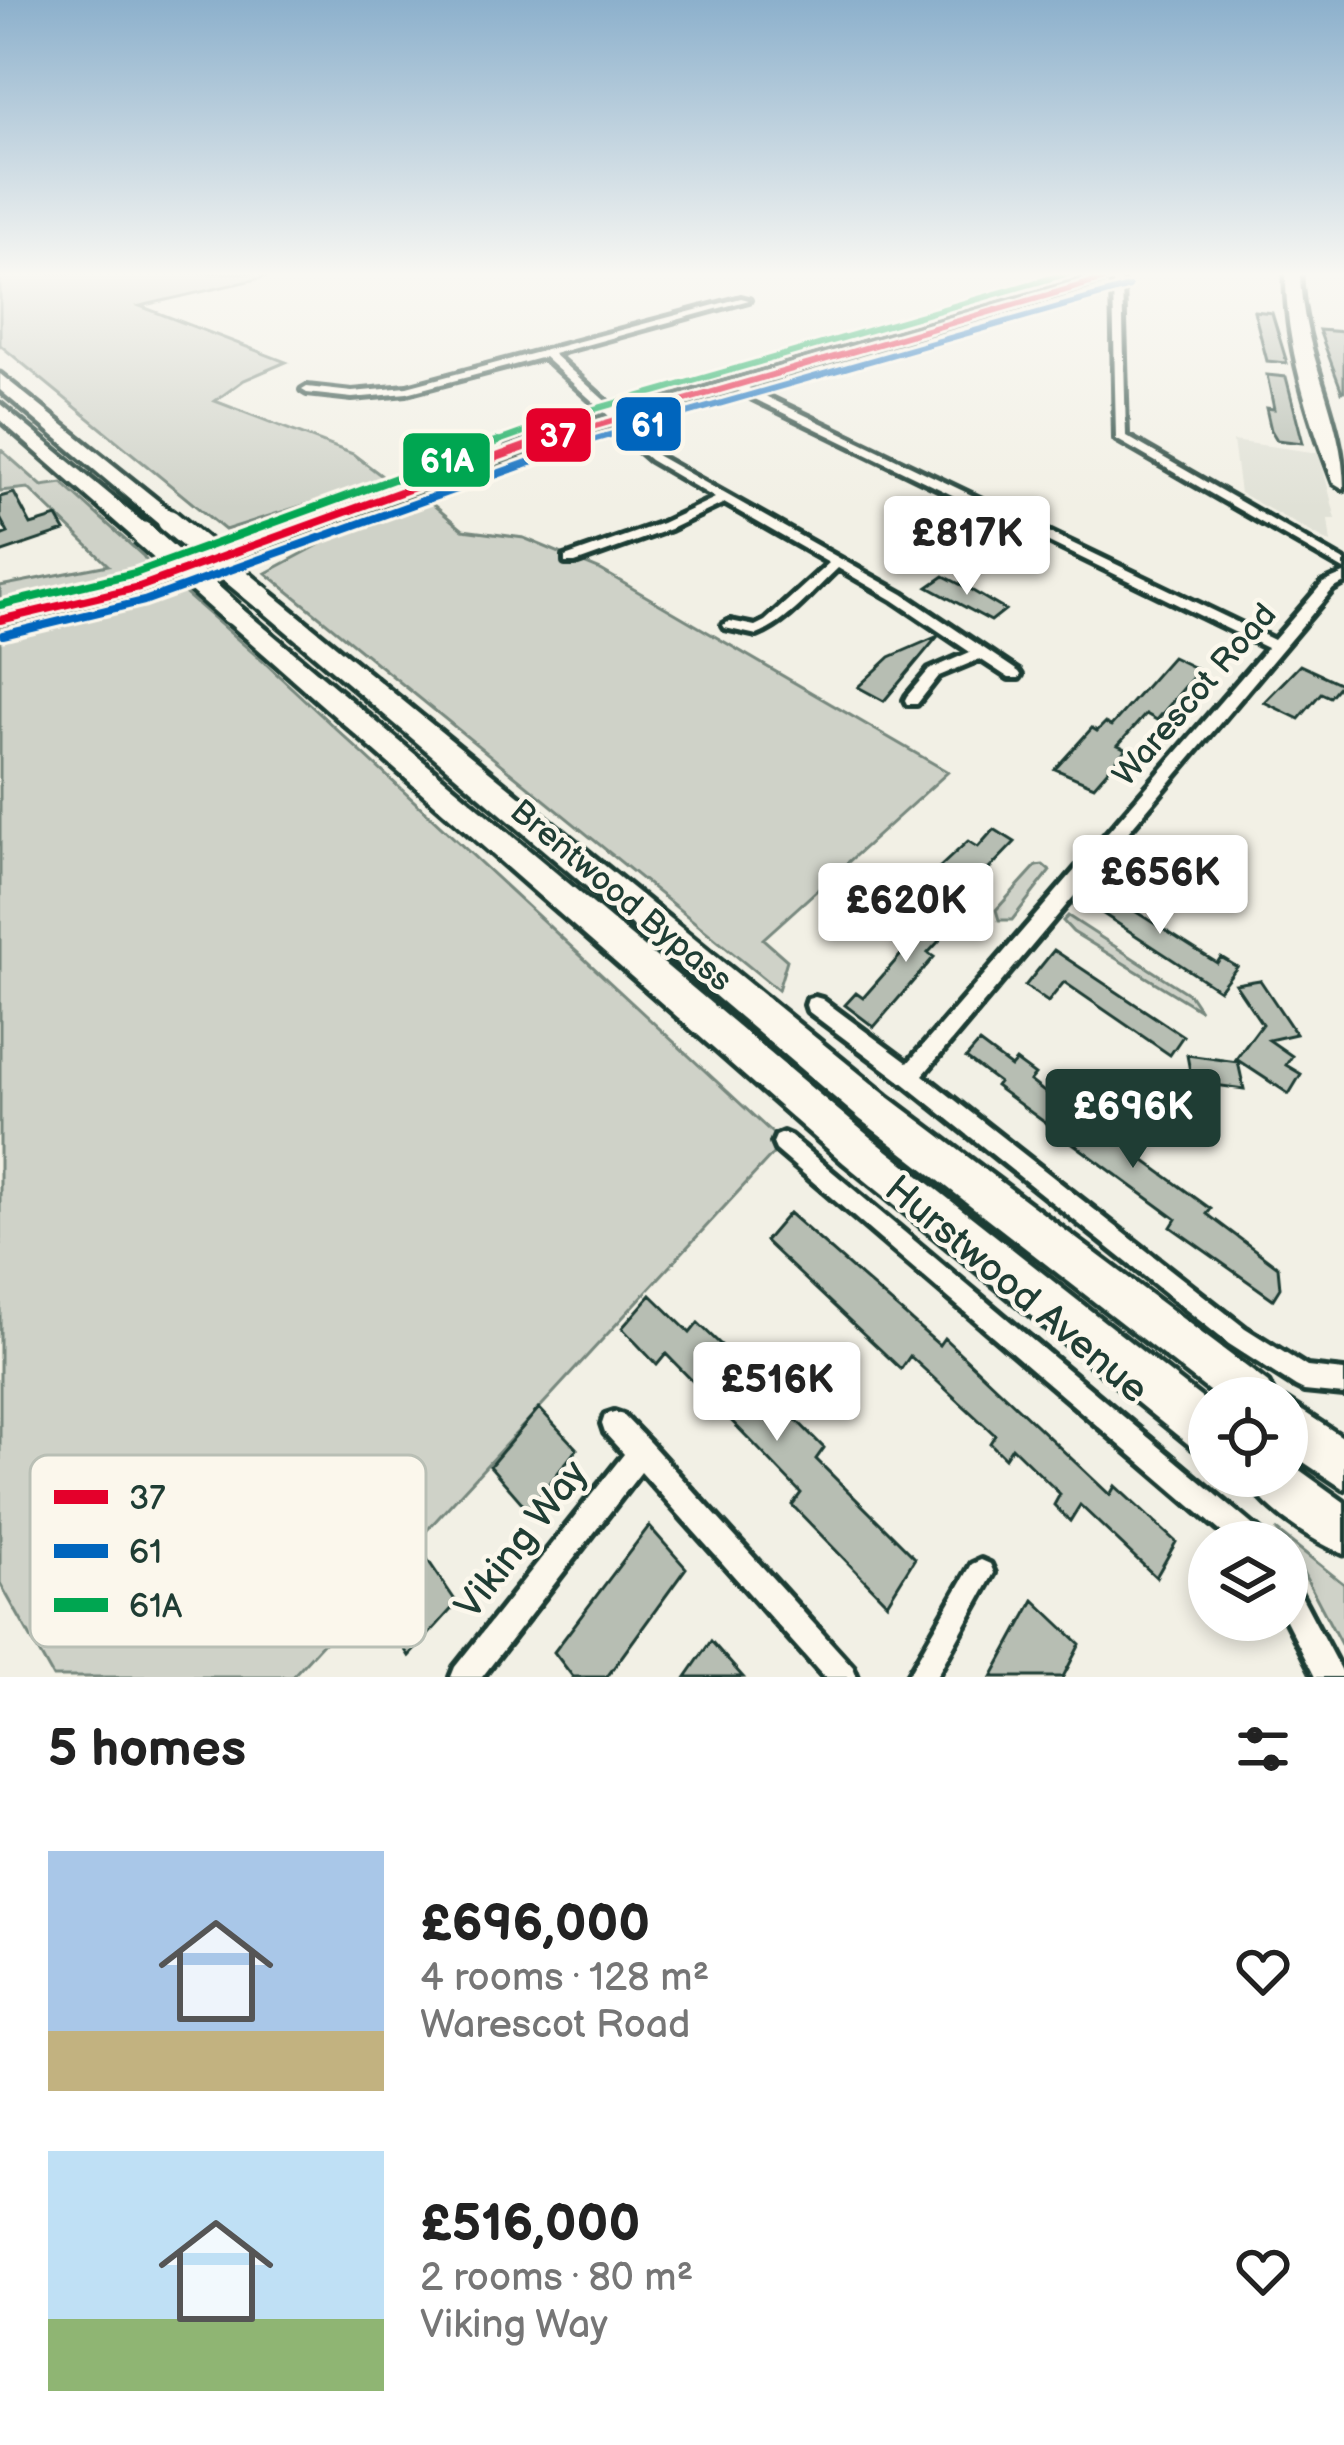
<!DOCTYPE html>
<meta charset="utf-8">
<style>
:root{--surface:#fff;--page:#f6f6f6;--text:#222;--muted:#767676;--accent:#1f3d34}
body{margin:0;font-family:"Balsamiq Sans",sans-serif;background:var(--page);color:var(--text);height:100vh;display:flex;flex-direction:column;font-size:45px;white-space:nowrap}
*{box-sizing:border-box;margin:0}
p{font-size:39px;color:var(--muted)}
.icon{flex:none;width:66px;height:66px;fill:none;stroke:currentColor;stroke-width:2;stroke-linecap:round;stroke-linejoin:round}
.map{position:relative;height:1677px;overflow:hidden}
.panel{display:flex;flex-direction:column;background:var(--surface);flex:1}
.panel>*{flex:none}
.tools{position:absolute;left:1188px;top:1377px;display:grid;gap:24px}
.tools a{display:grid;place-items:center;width:120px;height:120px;border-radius:50%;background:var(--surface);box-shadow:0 6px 18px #0003;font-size:60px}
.price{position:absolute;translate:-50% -102px;padding:0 27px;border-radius:12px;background:#fff;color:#222;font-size:39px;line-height:78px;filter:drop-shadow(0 3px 6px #0008)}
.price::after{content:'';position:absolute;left:50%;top:72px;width:36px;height:27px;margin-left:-18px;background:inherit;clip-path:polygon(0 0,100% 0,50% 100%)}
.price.current{background:var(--accent);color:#fff}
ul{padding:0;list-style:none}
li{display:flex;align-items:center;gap:36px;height:300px;padding:0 48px}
li span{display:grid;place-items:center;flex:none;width:336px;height:240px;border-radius:0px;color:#555}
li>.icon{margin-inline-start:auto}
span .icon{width:144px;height:144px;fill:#fffc;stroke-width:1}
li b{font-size:51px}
h2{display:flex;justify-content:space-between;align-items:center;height:144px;padding:0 48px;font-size:51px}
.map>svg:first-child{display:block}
.built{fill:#e0e1d6}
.green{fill:#cfd2c8;stroke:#77887e;stroke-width:3}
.building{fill:#b7beb3;stroke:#1f3d34;stroke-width:3}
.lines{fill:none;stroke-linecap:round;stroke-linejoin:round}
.street-casing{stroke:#1f3d34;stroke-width:10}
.secondary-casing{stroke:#1f3d34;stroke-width:9}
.primary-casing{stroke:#1f3d34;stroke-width:9}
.highway-casing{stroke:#1f3d34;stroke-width:9}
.street{fill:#fbf7ec;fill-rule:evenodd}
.secondary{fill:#fbf7ec;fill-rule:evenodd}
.primary{fill:#fbf7ec;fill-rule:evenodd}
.highway{fill:#fbf7ec;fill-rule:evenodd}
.highway-bridge-casing{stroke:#1f3d34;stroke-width:30;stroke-linecap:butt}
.highway-bridge{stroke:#fbf7ec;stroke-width:22}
.bus-1-far1-casing{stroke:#fbf7ec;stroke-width:12}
.bus-1-casing{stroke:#fbf7ec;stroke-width:15}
.bus-2-far1-casing{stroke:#fbf7ec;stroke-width:12}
.bus-2-casing{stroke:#fbf7ec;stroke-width:15}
.bus-3-far1-casing{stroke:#fbf7ec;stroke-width:12}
.bus-3-casing{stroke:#fbf7ec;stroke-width:15}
.bus-1-far1{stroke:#e4002b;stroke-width:6}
.bus-1{stroke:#e4002b;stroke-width:8}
.bus-2-far1{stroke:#0065bd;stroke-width:6}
.bus-2{stroke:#0065bd;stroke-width:8}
.bus-3-far1{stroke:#00a651;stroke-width:6}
.bus-3{stroke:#00a651;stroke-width:8}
.labels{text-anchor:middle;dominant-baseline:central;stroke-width:9;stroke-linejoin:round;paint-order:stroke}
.street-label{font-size:33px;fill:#1f3d34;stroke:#fbf7ec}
.near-street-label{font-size:39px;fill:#1f3d34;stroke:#fbf7ec}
.key{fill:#fbf7ec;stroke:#b9bfb5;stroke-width:3}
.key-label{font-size:33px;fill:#1f3d34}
.line-badge{stroke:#fbf7ec;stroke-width:4.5}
.badge-label{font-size:33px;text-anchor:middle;font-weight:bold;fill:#fff}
</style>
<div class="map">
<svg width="1344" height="1677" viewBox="0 0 1344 1677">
<rect width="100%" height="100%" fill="#f2f0e5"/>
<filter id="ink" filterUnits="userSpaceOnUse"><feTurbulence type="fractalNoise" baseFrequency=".00833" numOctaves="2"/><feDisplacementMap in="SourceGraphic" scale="24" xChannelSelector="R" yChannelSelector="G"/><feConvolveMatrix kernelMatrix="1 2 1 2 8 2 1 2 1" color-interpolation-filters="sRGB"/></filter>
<g filter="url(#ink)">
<path class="built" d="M1233,441L1319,453L1336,519H1328L1331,543L1240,493Z"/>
<path class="green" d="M0,273H283L140,306L286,362L244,380L215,401L353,454L386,479L225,530L0,345Z
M0,449L42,486L62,483L143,556L152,569L147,577L0,612V586L108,565L28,488L0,491Z
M418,492L463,530L524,538L601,570L948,772L763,939L787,960L778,990L266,573Z
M172,582L265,663L783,1143L292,1677H53L0,1583V627L48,619Z
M1043,865L1050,871L1012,920H999L996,910L1036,866Z
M1068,916L1190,995L1200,1010L1073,932L1063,921Z
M1276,1530L1344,1584V1650L1287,1542Z"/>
<path class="building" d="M1254,311L1272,313L1287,363L1267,361Z
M1319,330L1344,332V391L1342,392Z
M1267,375L1286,377L1303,443L1277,440L1271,430L1266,408L1274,409Z
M14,493L31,525L57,517L65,531L0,553V536L8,533L0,518V497Z
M944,576L971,590L1005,610L991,621L928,587Z
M938,636L884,701L858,687L890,657Z
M1172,657L1199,670L1157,720L1146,714L1118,745L1126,749L1094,786L1055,769L1092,728L1097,731L1105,723L1111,726Z
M1300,665L1341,684L1330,697L1321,693L1299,719L1264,702Z
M994,829L1015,842L958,901L927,879L968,841L978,847Z
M1109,881L1133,895L1125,905L1217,963L1221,957L1237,967L1219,990L1088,904Z
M938,900L962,916L928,953L934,957L874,1027L845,1005L856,993L863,998L919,934L911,929Z
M1054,950L1183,1036L1170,1055L1064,982L1048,1002L1025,986Z
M1260,980L1296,1034L1269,1040L1292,1056L1286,1065L1301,1074L1289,1094L1236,1059L1262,1024L1235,984Z
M979,1043L1011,1067L1016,1061L1035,1075L1030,1081L1078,1118L1085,1109L1144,1147L1138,1156L1211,1209L1207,1214L1278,1267L1280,1288L1273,1299L1171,1227L1176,1219L995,1086L998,1082L966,1058Z
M1187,1055L1238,1062L1244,1089L1192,1082Z
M789,1213L939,1345L944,1338L1110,1495L1115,1486L1176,1542L1156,1577L1080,1505L1070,1521L1054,1505L1060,1494L1012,1447L1005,1458L990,1443L995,1435L910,1356L901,1369L765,1241Z
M651,1295L690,1333L698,1323L740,1363L824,1448L816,1459L915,1558L887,1603L792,1505L801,1493L755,1445L666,1354L657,1365L622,1328Z
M539,1408L577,1449L528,1510L490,1466Z
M649,1526L686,1568L607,1677H573L554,1652Z
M419,1547L457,1603L409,1656L371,1596Z
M1034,1600L1080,1644L1063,1677H992Z
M711,1641L743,1677H686Z"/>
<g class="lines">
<g class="street-casing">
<path id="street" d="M1111,275L1122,281L1126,436L1344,561V570L1116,439L1113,282L1107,278Z
M741,298L749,300L553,354L622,416L623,418L618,421L658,456L903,594L1019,672L1021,675L1019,678H1009L980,659L939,676L917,704H907L905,700L907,696L929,670L970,652L893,600L838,568C813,591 788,623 757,635L725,628L723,625L730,621L755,626L765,621L829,563L724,503L670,529L575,563H565V557L662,523L715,498L650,460L606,422V418L610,417L544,357L407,393L352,398L307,393L302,390L307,387L352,392L407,387Z
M730,383H738L1274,640L1323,583L1344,574V583L1333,589L923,1075L1245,1328L1307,1367L1344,1371V1395L1304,1391L1296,1387L1229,1344L902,1082L808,1011L806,1005L808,999L815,997L822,999L908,1063L1267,648L730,387Z
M783,1133L790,1136L1262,1533L1266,1542H1233L776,1150L773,1143L776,1136Z
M614,1412L623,1415L650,1443L853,1667L857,1677H824L641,1472L482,1677H451L455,1667L624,1454L605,1433L602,1424L605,1415Z
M981,1560L990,1564L994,1573L936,1677H907L972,1564Z
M1287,1582L1296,1586L1344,1677H1315L1286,1620Z"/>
</g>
<g class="secondary-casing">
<path id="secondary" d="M1109,273H1131L570,436L146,591L0,626V614L133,582L558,430Z"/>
</g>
<g class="primary-casing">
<path id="primary" d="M1286,273H1300C1301,350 1344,418 1344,489L1334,483C1309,418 1285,344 1286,273Z"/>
</g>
<g class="highway-casing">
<path id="highway" d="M0,374L177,516V526H161L0,390Z
M0,404L150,528V538H134L0,420Z
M262,590L271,593L887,1096L1268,1383L1275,1398H1218L861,1120L253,603L250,598Z
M232,605L241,608L870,1137L1209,1404V1454L1193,1448L844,1163L223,618L220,613Z
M1287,1401L1344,1438V1489L1287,1451Z
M1287,1461L1344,1502V1554C1312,1541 1260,1508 1246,1476H1287Z"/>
</g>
<use href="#street" class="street"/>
<use href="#secondary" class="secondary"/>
<use href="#primary" class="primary"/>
<use href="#highway" class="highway"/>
<g class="highway-bridge-casing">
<path id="highway-bridge" d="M169,521L262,598
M142,533L232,613"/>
</g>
<use href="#highway-bridge" class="highway-bridge"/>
<g class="bus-1-far1-casing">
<path id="bus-1-far1" d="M533,444L1124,273"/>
</g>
<g class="bus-1-casing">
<path id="bus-1" d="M0,620L139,587L541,441"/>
</g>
<g class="bus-2-far1-casing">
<path id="bus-2-far1" d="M578,444L1129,287"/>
</g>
<g class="bus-2-casing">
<path id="bus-2" d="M3,635L144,601L589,441"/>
</g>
<g class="bus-3-far1-casing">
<path id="bus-3-far1" d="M490,444L560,419L1069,273"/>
</g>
<g class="bus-3-casing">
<path id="bus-3" d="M0,605L135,573L498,441"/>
</g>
<use href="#bus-1-far1" class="bus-1-far1"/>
<use href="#bus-1" class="bus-1"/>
<use href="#bus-2-far1" class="bus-2-far1"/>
<use href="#bus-2" class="bus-2"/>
<use href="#bus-3-far1" class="bus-3-far1"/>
<use href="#bus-3" class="bus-3"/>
</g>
</g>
<linearGradient id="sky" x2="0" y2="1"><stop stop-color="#8cb0cc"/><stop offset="0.54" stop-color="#f9f8f3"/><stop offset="1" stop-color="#f9f8f3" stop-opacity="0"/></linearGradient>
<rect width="1344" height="508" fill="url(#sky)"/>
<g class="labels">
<g class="street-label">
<text transform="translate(1195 695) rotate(-49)">Warescot Road</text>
<text transform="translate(621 896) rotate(40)">Brentwood Bypass</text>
</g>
<g class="near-street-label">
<text transform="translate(1016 1290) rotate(40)">Hurstwood Avenue</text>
<text transform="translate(522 1540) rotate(-52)">Viking Way</text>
</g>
</g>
<rect x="30" y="1455" width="396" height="192" rx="18" class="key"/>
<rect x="54" y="1490" width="54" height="14" fill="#e4002b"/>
<rect x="54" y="1544" width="54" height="14" fill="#0065bd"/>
<rect x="54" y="1598" width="54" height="14" fill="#00a651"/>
<g class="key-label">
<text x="129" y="1509">37</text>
<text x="129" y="1563">61</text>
<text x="129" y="1617">61A</text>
</g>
<g class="line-badge">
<rect x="614" y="395" width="69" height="58" rx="12" fill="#0065bd"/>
<rect x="524" y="406" width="69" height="58" rx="12" fill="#e4002b"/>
<rect x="401" y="431" width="91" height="58" rx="12" fill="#00a651"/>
</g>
<g class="badge-label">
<text x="648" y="436">61</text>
<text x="558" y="447">37</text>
<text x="447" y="472">61A</text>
</g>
</svg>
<div class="tools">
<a><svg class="icon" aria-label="locate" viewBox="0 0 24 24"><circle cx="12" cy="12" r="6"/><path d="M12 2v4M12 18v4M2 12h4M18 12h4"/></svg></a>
<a><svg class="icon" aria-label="layers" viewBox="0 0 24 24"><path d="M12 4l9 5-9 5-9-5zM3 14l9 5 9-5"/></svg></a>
</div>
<b class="price" style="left:967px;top:598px">£817K</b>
<b class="price" style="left:1160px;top:937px">£656K</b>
<b class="price" style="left:906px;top:965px">£620K</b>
<b class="price current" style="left:1133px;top:1171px">£696K</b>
<b class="price" style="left:777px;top:1444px">£516K</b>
</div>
<section class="panel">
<h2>5 homes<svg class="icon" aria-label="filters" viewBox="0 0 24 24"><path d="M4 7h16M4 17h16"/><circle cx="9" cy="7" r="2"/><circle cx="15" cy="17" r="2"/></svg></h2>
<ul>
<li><span style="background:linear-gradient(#a9c7e8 75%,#c2b280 0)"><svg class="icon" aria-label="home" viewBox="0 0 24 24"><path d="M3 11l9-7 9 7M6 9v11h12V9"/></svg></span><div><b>£696,000</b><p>4 rooms · 128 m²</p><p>Warescot Road</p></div><svg class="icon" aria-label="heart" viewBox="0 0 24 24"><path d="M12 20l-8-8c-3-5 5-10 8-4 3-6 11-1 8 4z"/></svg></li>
<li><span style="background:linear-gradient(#bfe0f5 70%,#8fb573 0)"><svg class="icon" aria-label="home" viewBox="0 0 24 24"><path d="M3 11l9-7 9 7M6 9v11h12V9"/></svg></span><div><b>£516,000</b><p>2 rooms · 80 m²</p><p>Viking Way</p></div><svg class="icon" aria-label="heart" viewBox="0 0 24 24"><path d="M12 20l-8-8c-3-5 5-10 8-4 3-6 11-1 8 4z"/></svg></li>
</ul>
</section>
